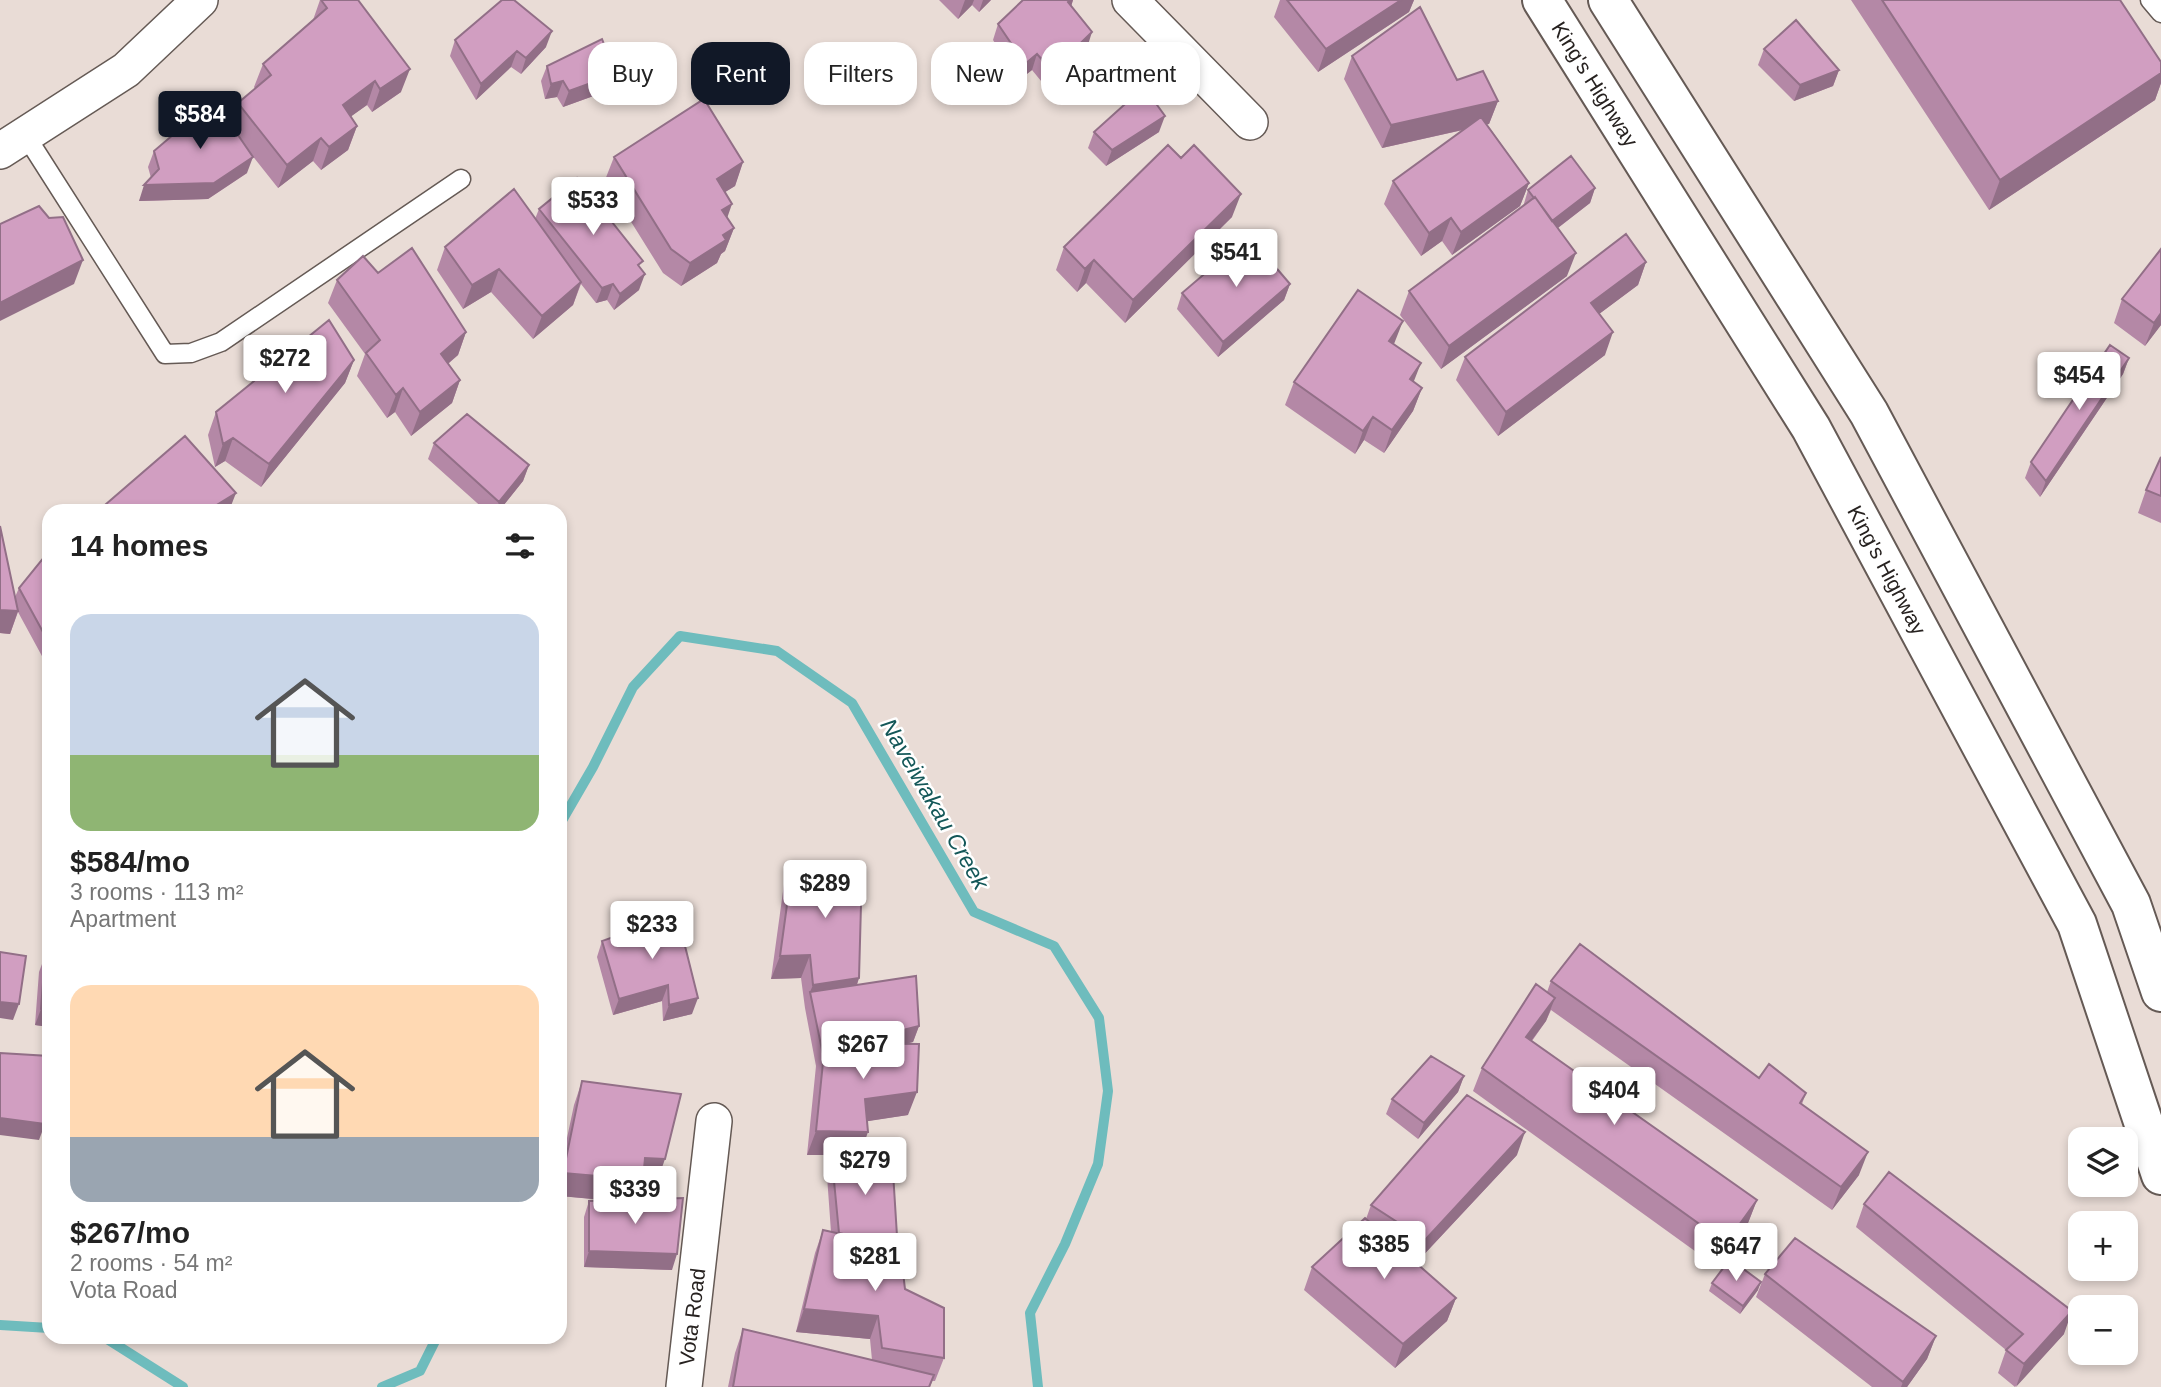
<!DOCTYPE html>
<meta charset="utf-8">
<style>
:root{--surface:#fff;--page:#f6f6f6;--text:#222;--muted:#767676;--accent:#111827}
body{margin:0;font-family:Helvetica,sans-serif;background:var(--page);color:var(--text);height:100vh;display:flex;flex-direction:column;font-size:26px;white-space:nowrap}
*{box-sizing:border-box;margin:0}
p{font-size:23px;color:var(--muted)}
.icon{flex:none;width:38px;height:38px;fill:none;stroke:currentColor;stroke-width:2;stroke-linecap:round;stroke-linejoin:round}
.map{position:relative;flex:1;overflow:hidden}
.sheet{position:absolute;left:42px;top:504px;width:525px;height:840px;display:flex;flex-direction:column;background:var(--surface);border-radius:21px;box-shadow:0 4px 10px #0003}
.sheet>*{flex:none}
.guide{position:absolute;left:588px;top:42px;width:665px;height:63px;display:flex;gap:14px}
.fabs{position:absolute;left:2068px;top:1127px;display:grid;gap:14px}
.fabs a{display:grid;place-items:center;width:70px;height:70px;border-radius:14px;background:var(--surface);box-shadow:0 4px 10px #0003;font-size:35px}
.price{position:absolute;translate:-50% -60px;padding:0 16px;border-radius:7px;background:#fff;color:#222;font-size:23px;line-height:46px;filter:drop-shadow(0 2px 4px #0008)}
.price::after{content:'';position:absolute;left:50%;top:42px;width:21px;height:16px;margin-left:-10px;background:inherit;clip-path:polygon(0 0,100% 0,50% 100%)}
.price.selected{background:var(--accent);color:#fff}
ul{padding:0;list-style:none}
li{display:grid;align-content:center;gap:14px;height:371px;padding:0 28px}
li span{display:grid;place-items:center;height:217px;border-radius:21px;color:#555}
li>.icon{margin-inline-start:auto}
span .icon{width:126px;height:126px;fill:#fffc;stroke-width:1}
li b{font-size:30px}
h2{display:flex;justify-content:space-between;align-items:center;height:84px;padding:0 28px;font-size:30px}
.pill{padding:0 24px;border-radius:21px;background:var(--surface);box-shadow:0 4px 10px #0003;font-size:24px;line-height:63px}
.pill.selected{background:var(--accent);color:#fff}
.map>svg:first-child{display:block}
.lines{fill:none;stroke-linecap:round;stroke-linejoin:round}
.stream{stroke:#6ebcbd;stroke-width:10}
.service-casing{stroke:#655a55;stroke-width:21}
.minor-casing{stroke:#655a55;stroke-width:38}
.trunk-casing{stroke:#655a55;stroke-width:42}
.service{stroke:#fff;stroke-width:18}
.minor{stroke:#fff;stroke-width:35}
.trunk{stroke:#fff;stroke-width:38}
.wall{fill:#b488a6}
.shaded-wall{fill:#926f87}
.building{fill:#d19ec1;stroke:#926f87;stroke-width:2}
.labels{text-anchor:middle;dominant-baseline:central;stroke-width:5;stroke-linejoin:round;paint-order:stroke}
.street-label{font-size:21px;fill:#272220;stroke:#fff}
.water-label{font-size:23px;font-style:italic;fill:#135758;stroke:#fff}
</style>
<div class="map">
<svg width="2161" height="1387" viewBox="0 0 2161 1387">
<rect width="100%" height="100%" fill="#e9dcd6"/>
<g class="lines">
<path class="stream" d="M560,824L593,767L633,687L680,636L777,651L852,703L974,912L1054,946L1099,1018L1108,1091L1098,1164L1065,1244L1030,1313L1038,1387
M0,1325L49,1328
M104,1337L183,1387
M382,1387L420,1371L437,1337"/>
<g class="service-casing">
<path id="service" d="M2150,0L2161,13
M26,136L165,354L191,353L221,342L461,179"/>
</g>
<g class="minor-casing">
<path id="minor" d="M1130,0L1250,122
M0,151L126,70L200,0
M684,1387L714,1121"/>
</g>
<g class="trunk-casing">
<path id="trunk" d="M1542,0L1811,428L2077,924L2161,1175
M1608,0L1869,413L2131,904L2161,992"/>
</g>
<use href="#service" class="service"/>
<use href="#minor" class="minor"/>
<use href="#trunk" class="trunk"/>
</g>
<path class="wall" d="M320,0L401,92L372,112L367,105L351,116L357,126L348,150L321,170L313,161L278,188L244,145L247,173L208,199L139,201L151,178L148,167L154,151L231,125L238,103L255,89L254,87L263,64L313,20Z
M939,0H991L979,12L972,5L958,19Z
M1023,0H1073L1071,6L1087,48L1046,87L1032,70L1019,80L993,40L998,24Z
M1280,0H1414L1409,12L1318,72L1274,17Z
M1851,0H2120L2161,62V83L2155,100L1989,210Z
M455,40L546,47L521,74L511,67L476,100L450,56Z
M1764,49L1839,70L1833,86L1794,101L1758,65Z
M1352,56L1457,80L1498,101L1489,124H1487L1529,183L1520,206L1452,255L1442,241L1421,256L1384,204L1393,181L1463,130L1382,148L1344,79Z
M547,66L610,90L563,107L557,97L545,99L541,81Z
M1094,132H1159L1106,166L1088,148Z
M614,157L743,162L735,186L725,192L727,217L734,228L725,251L721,254L717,263L681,286L663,273L605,180Z
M1595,188L1590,203L1558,228L1567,276L1441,369L1400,315L1409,291L1523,207L1528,190Z
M539,209L641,268L639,290L614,310L607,300L596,303L581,284L573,305L533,339L491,292L463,309L437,270L445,247L535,219Z
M1232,217L1125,323L1086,283L1077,292L1056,270L1064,247Z
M2161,249V325L2145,346L2114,323L2122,299Z
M1646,262L1638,285L1599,314L1605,355L1498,436L1456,380L1465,357Z
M378,273L466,332L458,355L448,364L460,380L452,403L411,436L395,412L387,418L357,376L365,354L328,303L337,280Z
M1290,284L1284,300L1218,357L1177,309L1182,293Z
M1394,345L1414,382L1422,388L1413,411L1384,453L1364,440L1355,454L1285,405L1294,382Z
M2129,358L2123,374L2040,497L2025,478L2031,462Z
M354,360L345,383L261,487L225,461L215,467L208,435L216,412Z
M434,443L529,465L523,481L499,511H486L428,459Z
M2161,457V523L2138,513L2146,490Z
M0,526L15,597L19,588L49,551V669L18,612L10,634L0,633Z
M793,861L859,978L857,985L919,1026L913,1042L908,1043V1115L867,1121L860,1155H807L816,1066L805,1008L801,978L771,979L784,884Z
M677,914L692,1014L663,1021L662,1001L613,1015L597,957L602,941Z
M45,956L49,1027L35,1025L39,972Z
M1551,981L1759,1078L1806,1093L1802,1104L1859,1175L1832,1210L1551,1010L1546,1021L1532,1041L1757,1200L1748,1223L1717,1267L1473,1091L1482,1068L1547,992Z
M1464,1076L1458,1092L1418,1139L1386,1114L1392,1099Z
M582,1081L657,1182L643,1181L636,1199L672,1270L584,1267V1217L589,1201L606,1200L560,1196V1171L574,1105Z
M1517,1155L1416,1263L1456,1298L1447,1321L1395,1368L1304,1290L1312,1267L1366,1219L1371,1205Z
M832,1160L893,1246L905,1289L944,1358L935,1381H932L930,1387H728L735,1353L743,1329L872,1360L870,1339L796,1332L815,1253L823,1230L831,1232L827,1176Z
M1864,1204L2064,1334L2015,1387L1998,1373L2006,1350L1856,1227Z
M1765,1274L1936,1336L1927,1359L1907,1387H1872L1756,1297Z
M1712,1283L1758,1290L1740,1314L1709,1291Z"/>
<path class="shaded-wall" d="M965,0H974L972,5L958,19Z
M983,0H991L979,12Z
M1070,0H1073L1070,10L1068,2Z
M1401,0H1414L1409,12L1318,72L1326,49Z
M552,31L546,47L521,74L526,58Z
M1092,32L1087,48L1046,87L1052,71Z
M517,51L511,67L476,100L481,84Z
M1037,54L1032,70L1019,80L1025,64Z
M410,69L401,92L372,112L380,89Z
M1839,70L1833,86L1794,101L1800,85Z
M2161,73V83L2155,100L1989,210L2000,180Z
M616,74L610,90L563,107L569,91Z
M375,81L367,105L335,128L343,105Z
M563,81L557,97L545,99L551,84Z
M1498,101L1489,124L1382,148L1391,125Z
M1165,116L1159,132L1106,166L1112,150Z
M357,126L348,150L321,170L329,147Z
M321,138L313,161L278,188L287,165Z
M253,157L247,173L208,199L139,201L144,185Z
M743,162L735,186L709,202L717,179Z
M1529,183L1520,206L1452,255L1461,232Z
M1595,188L1590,203L1546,237L1552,221Z
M1241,194L1232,217L1125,323L1133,300Z
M732,204L724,227L722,210Z
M1451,218L1442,241L1421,256L1429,233Z
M734,228L725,251L721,254L717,263L681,286L690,263L723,235Z
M1576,253L1567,276L1441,369L1449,346Z
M83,260L74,284L0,321V303Z
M1094,260L1086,283L1077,292L1085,269Z
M1646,262L1638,285L1583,326L1591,303Z
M499,269L491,292L463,309L472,285Z
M645,274L639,290L614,310L620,294Z
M581,282L573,305L533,339L542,316Z
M613,284L607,300L596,303L602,288Z
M1290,284L1284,300L1218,357L1223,342Z
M2161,313V325L2145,346L2154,323Z
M1403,321L1394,344L1389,341Z
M466,332L458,355L432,377L441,354Z
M1613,332L1605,355L1498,436L1506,412Z
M2129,358L2123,374L2040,497L2046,481Z
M354,360L345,383L261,487L269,464Z
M1421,363L1412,386L1410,379Z
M460,380L452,403L411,436L420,412Z
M403,388L395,412L387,418L396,395Z
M1422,388L1413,411L1384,453L1392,430Z
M1373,417L1364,440L1355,454L1363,431Z
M233,438L225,461L215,467L223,444Z
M529,465L523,481L499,511H496L499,502Z
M236,493L229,511H207Z
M0,610L18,611L10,634L0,633Z
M810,955L801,978L771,979L780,956Z
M859,978L851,1001L810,992L813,985Z
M668,985L662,1001L613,1015L619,999Z
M698,998L692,1014L663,1021L669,1005Z
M1555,998L1546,1021L1517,1060L1526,1037Z
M0,1002L19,1004L13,1020L0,1018Z
M41,1009L49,1011V1027L35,1025Z
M919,1026L913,1042L822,1065L824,1050Z
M1464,1076L1458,1092L1418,1139L1424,1123Z
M917,1092L908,1115L856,1123L865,1099Z
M0,1118L45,1124L39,1140L0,1135Z
M816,1131L868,1132L860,1155H807Z
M1525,1132L1517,1155L1416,1263L1425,1240Z
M1868,1152L1859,1175L1832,1210L1841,1187Z
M645,1158L665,1159L657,1182L643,1181L635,1203L560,1196V1182L563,1173Z
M1757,1200L1748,1223L1717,1267L1726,1243Z
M897,1236L891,1252L839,1241Z
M589,1251L677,1254L672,1270L584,1267Z
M1761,1282L1758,1290L1740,1314L1743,1306Z
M1456,1298L1447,1321L1395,1368L1403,1344Z
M804,1309L878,1316L870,1339L796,1332Z
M2072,1311L2064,1334L2016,1387L2024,1364Z
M1936,1336L1927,1359L1907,1387H1901L1903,1382Z"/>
<path class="building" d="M321,0H358L410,69L380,89L375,81L343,105L357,126L329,147L321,138L287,165L238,103L271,75L263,64L327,8Z
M502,0H514L552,31L526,58L517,51L481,84L455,40Z
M1023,0H1070L1068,2L1092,32L1052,71L1037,54L1025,64L998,24Z
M1287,0H1401L1326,49Z
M1882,0H2120L2161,62V73L2000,180Z
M1420,7L1457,80L1483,71L1498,101L1391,125L1352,56Z
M1796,20L1839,70L1800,85L1764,49Z
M602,39L616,74L569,91L563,81L551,84L547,66Z
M1144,87L1165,116L1112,150L1094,132Z
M704,99L743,162L717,179L732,204L722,210L734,228L723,235L726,240L690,263L671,249L614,157Z
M214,100L253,157L214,183L144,185L159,169L154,151Z
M1481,117L1529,183L1461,232L1451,218L1429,233L1393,181Z
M1168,145L1181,158L1194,145L1241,194L1133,300L1094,260L1085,269L1064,247Z
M1571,156L1595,188L1552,221L1535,197L1534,198L1528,190Z
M577,178L643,261L638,265L645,274L620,294L613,284L602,288L539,209Z
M514,189L581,282L542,316L499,269L472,285L445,247Z
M1535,197L1576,253L1449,346L1409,291Z
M39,206L49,218L63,217L83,260L0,303V224Z
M1626,234L1646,262L1591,303L1613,332L1506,412L1465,357Z
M1249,236L1290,284L1223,342L1182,293Z
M412,248L466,332L441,354L460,380L420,412L403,388L396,395L366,353L380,340L337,280L363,256L378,273Z
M2161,249V313L2154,323L2122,299Z
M1358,290L1403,321L1389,341L1421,363L1410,379L1422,388L1392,430L1373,417L1363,431L1294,382Z
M329,320L354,360L269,464L233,438L223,444L216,412Z
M2110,345L2129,358L2046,481L2031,462Z
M467,414L529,465L499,502L434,443Z
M185,436L236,493L207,511H98Z
M2161,457V496L2146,490Z
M0,526L18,611L0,610Z
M49,551V643L19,588Z
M793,861L862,868L859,978L813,985L810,955L780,956Z
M677,914L698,998L669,1005L668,985L619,999L602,941Z
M1580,944L1759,1078L1769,1064L1806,1093L1800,1103L1868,1152L1841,1187L1551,981Z
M0,952L26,956L19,1004L0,1002Z
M45,956L49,957V1011L41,1009Z
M916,976L919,1026L851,1043H825L822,1050L810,992Z
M1536,984L1555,998L1526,1037L1757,1200L1726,1243L1482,1068Z
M825,1043L919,1044L917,1092L865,1099L868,1132L816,1131Z
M0,1053L49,1056V1088L45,1124L0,1118Z
M1431,1056L1464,1076L1424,1123L1392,1099Z
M582,1081L681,1094L665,1159L645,1158L643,1180L563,1173Z
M1467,1095L1525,1132L1425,1240L1371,1205Z
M892,1156L897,1236L864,1239L839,1233L832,1160Z
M1889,1172L2072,1311L2024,1364L2006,1350L2023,1334L1864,1204Z
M683,1198L677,1254L589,1251V1201Z
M1365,1218L1456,1298L1403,1344L1312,1267Z
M823,1230L900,1247L905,1289L944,1308V1358L882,1348L878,1316L804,1309Z
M1795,1238L1936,1336L1903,1382L1765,1274Z
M1730,1259L1761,1282L1743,1306L1712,1283Z
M743,1329L934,1375L929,1387H733Z"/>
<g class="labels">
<g class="street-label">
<text transform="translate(1595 84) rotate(58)">King's Highway</text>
<text transform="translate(1887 570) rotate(62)">King's Highway</text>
<text transform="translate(692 1317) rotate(-83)">Vota Road</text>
</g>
<g class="water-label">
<text transform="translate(935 804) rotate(60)">Naveiwakau Creek</text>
</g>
</g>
</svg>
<div class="fabs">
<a><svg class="icon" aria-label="layers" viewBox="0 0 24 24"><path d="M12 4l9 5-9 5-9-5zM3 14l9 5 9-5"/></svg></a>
<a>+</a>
<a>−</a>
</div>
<b class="price selected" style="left:200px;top:151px">$584</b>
<b class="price" style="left:593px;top:237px">$533</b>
<b class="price" style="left:1236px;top:289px">$541</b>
<b class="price" style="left:285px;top:395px">$272</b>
<b class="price" style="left:2079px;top:412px">$454</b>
<b class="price" style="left:825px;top:920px">$289</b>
<b class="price" style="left:652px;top:961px">$233</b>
<b class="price" style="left:863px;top:1081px">$267</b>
<b class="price" style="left:1614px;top:1127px">$404</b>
<b class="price" style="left:865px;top:1197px">$279</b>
<b class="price" style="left:635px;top:1226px">$339</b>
<b class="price" style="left:1384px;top:1281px">$385</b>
<b class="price" style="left:1736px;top:1283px">$647</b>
<b class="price" style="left:875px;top:1293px">$281</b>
<div class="guide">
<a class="pill">Buy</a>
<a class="pill selected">Rent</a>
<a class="pill">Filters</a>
<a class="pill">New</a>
<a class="pill">Apartment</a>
</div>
<section class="sheet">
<h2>14 homes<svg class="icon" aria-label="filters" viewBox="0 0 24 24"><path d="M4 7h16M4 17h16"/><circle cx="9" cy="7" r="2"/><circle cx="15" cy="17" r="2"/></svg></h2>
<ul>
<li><span style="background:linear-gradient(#c9d6e8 65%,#8fb573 0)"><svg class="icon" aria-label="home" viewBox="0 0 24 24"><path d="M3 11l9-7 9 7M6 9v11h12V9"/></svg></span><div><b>$584/mo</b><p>3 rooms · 113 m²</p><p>Apartment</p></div></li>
<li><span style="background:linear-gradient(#ffd9b3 70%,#9aa5b1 0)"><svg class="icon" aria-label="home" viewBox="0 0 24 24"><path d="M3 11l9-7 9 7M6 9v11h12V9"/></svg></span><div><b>$267/mo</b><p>2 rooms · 54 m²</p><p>Vota Road</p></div></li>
</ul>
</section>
</div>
